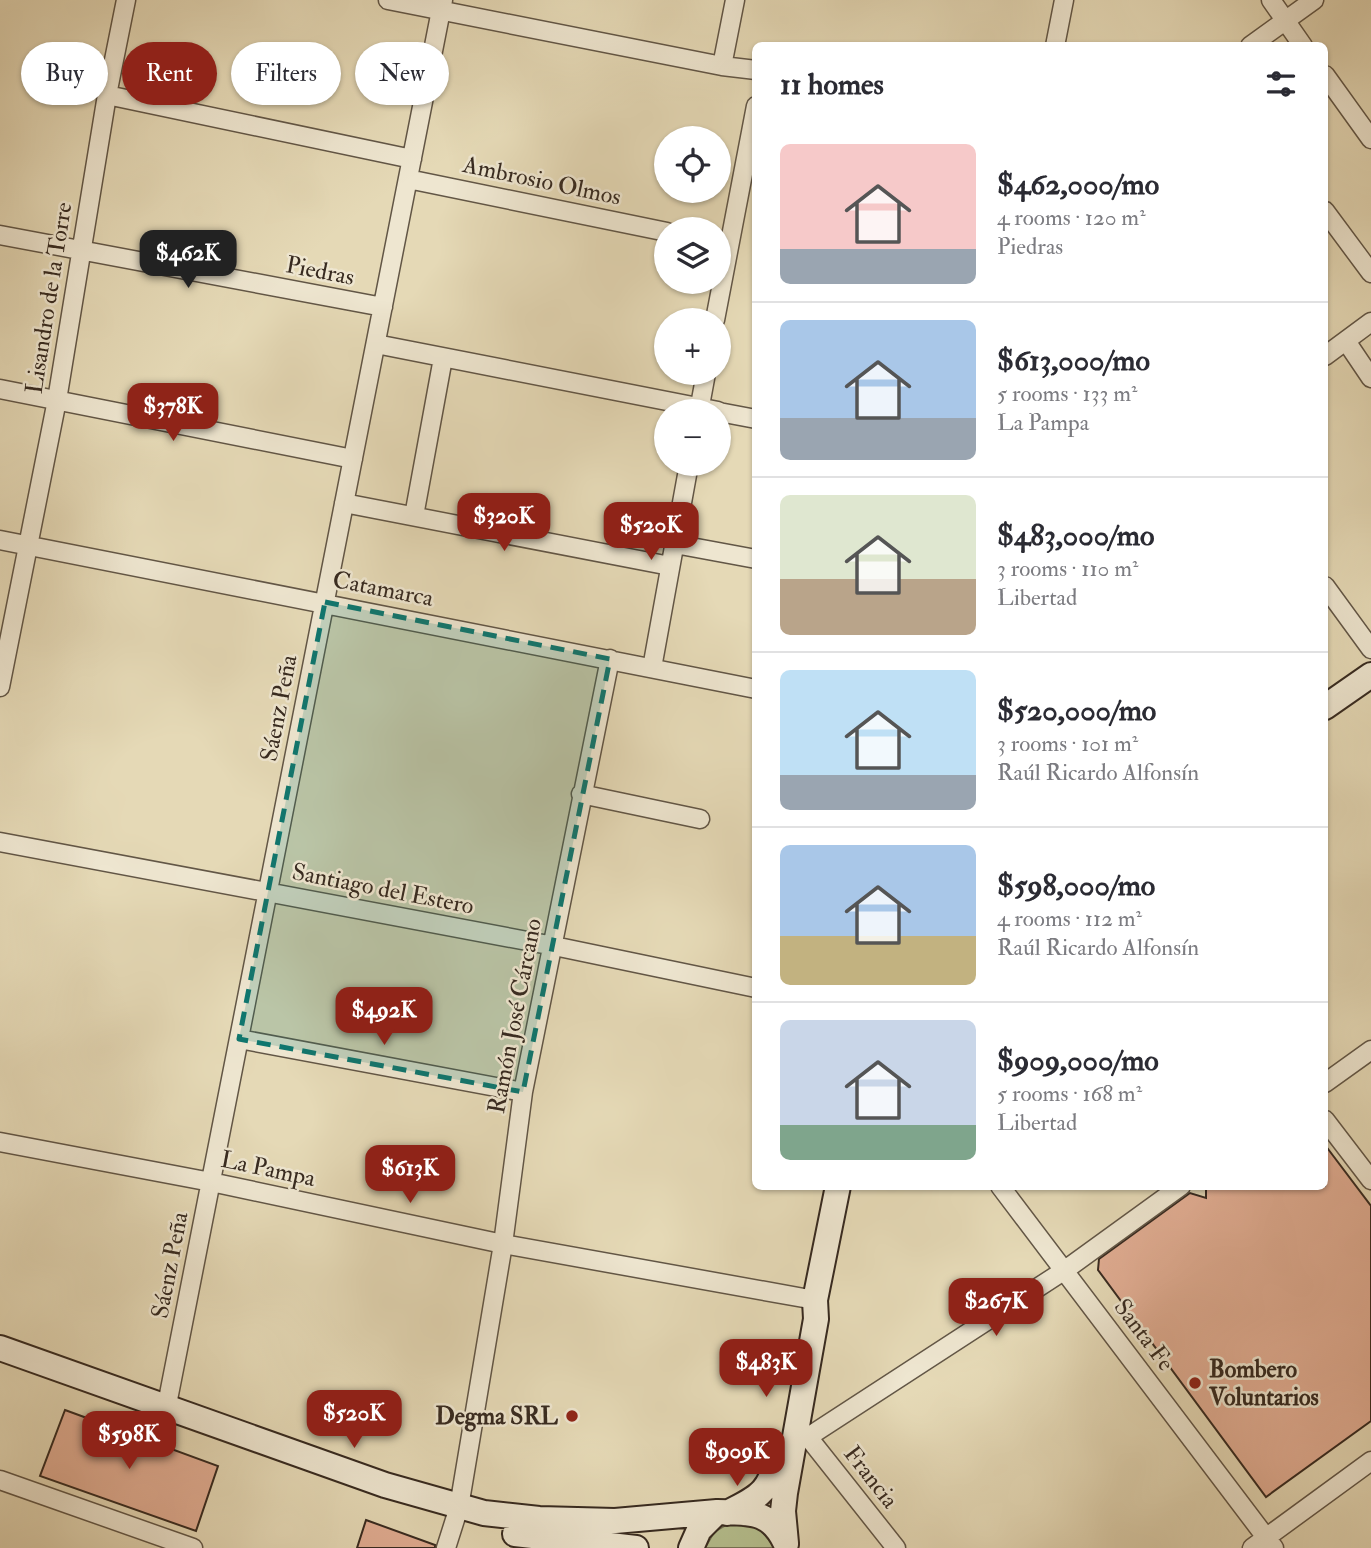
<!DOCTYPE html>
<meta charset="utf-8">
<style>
:root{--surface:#fff;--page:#f7f7f7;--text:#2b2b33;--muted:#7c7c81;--line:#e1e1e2;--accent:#8f2418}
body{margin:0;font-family:"IM FELL Double Pica",serif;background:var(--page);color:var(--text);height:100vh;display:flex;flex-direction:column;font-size:26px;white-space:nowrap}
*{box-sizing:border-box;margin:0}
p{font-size:23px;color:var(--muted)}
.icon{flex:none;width:38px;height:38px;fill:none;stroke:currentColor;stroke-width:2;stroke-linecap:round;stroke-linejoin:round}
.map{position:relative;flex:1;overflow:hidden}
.panel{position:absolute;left:752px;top:42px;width:576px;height:1148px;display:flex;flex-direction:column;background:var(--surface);border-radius:10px;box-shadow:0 2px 5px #0004}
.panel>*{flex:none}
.hud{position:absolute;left:21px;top:42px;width:626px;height:63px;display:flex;gap:14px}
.controls{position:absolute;left:654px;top:126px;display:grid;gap:14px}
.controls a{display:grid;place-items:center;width:77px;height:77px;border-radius:50%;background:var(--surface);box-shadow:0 2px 5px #0004;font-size:35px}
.price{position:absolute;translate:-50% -60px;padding:0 16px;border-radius:14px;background:var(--accent);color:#fff;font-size:23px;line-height:46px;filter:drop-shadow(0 2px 4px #0008)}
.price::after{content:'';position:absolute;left:50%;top:42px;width:21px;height:16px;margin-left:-10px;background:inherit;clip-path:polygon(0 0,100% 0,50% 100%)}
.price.selected{background:#222;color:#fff}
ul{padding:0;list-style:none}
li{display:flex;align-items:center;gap:21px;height:175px;padding:0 28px}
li+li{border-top:2px solid var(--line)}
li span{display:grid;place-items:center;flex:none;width:196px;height:140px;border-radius:10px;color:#555}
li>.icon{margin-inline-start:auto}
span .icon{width:84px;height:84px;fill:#fffc;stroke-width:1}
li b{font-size:30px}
h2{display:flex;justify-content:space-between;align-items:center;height:84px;padding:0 28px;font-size:30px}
.pill{padding:0 24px;border-radius:32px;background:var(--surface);box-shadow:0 2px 5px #0004;font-size:24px;line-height:63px}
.pill.selected{background:var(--accent);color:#fff}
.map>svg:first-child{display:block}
.green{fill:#b5bf8e;stroke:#767457;stroke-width:2}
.building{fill:#e1ad93;stroke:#372a20;stroke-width:2}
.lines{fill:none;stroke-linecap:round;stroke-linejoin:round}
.street-casing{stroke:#625646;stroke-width:21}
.secondary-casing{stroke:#372a20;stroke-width:28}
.street{stroke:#eee6d0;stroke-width:18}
.secondary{stroke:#eee6d0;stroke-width:24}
.marked{fill:#0f766e;fill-opacity:0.2;stroke:#0f766e;stroke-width:5;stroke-dasharray:14 9;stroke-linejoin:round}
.poi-dot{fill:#8f2418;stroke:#eee6d0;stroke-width:2.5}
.labels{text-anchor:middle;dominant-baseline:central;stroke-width:5;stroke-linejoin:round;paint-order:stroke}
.street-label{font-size:24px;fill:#372a20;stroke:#eee6d0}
.poi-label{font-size:24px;font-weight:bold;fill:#372a20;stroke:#eee6d0;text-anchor:start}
</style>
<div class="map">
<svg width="1371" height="1548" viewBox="0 0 1371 1548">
<rect width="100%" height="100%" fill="#e5d9b6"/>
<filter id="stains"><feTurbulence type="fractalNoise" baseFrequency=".00286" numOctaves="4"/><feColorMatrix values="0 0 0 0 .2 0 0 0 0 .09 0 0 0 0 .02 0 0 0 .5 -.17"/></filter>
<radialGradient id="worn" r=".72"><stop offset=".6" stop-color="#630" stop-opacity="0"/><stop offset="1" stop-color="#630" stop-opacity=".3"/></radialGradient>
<path class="green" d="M728,1524C753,1525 762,1525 774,1548H705L714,1532Z"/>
<path class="building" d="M1325,1145L1371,1206V1421L1266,1497L1098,1270L1099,1259L1190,1193L1206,1198V1186H1325Z
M65,1410L218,1466L196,1531L40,1476Z
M366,1520L435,1545V1548H357Z"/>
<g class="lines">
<g class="street-casing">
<path id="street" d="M388,0L722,66L756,70
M1271,0L1303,46
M1055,46L1064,0
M1250,46L1314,0
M722,66L735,0
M1325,75L1371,139
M107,95L412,159
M408,179L667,232
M1325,211L1371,273
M0,235L383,307
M715,320L756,106
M1346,341L1371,378
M376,344L718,411
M1325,356L1371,322
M0,389L353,459
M699,411L706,373
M719,412L756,419
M344,503L670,566
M414,516L443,358
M0,540L756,689
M675,544L756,559
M1325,586L1371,649
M652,668L689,464
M0,687L57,400L107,95L126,0
M581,794L700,819
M0,842L554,946L756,988
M239,1039L523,1092
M1325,1083L1371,1050
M1325,1120L1371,1180
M0,1142L211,1182L503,1244L815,1300
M1000,1186L1274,1548
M163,1425L443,0
M796,1434L808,1437L1065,1270L1181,1186
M808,1437L896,1548
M0,1480L193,1548
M446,1548L459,1507L503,1244L523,1092L610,659
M1252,1548L1371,1461"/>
</g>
<g class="secondary-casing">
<path id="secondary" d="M1325,707L1371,675
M0,1348L385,1485L484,1513L539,1519L615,1521L717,1512
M727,1513C762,1496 771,1490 779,1450
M515,1534L636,1548
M786,1543L783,1511L785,1493L816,1319L815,1300L838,1186
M691,1548L699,1530L717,1512C749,1513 770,1509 786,1544"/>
</g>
<use href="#street" class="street"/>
<use href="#secondary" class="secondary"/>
</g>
<path class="marked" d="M325,602L610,659L523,1092L239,1039Z"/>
<g class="poi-dot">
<circle cx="1195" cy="1383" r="7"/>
<circle cx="572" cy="1416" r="7"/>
</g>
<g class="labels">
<g class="street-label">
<text transform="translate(542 181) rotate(12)">Ambrosio Olmos</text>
<text transform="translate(320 271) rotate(11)">Piedras</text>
<text transform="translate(49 298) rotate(-81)">Lisandro de la Torre</text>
<text transform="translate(383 589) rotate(11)">Catamarca</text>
<text transform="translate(279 708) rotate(-79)">Sáenz Peña</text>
<text transform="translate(383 889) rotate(11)">Santiago del Estero</text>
<text transform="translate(515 1016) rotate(-79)">Ramón José Cárcano</text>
<text transform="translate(268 1169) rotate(12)">La Pampa</text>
<text transform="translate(170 1265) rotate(-79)">Sáenz Peña</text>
<text transform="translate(1144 1335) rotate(53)">Santa Fe</text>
<text transform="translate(871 1477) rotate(52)">Francia</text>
</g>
<g class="poi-label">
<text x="1209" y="1369">Bombero<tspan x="1209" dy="28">Voluntarios</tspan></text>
<text x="558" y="1416" text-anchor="end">Degma SRL</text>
</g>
</g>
<rect width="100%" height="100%" filter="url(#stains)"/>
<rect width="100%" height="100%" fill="url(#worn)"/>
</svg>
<div class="controls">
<a><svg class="icon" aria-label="locate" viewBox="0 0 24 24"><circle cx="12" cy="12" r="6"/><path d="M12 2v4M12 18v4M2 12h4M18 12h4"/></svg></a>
<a><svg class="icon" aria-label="layers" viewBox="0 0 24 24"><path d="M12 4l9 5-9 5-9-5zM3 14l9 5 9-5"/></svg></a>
<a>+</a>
<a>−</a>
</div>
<b class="price selected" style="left:188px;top:290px">$462K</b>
<b class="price" style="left:173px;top:443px">$378K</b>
<b class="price" style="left:504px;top:553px">$320K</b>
<b class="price" style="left:651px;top:562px">$520K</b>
<b class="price" style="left:384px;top:1047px">$492K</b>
<b class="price" style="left:410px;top:1205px">$613K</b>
<b class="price" style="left:996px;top:1338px">$267K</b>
<b class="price" style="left:766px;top:1399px">$483K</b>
<b class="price" style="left:354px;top:1450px">$520K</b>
<b class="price" style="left:129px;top:1471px">$598K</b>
<b class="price" style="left:737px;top:1488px">$909K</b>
<div class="hud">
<a class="pill">Buy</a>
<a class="pill selected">Rent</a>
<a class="pill">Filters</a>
<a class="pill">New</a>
</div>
<section class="panel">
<h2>11 homes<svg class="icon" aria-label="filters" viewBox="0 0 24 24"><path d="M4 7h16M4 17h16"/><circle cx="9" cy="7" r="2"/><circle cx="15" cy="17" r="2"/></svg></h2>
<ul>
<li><span style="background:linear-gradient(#f6c9c9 75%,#9aa5b1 0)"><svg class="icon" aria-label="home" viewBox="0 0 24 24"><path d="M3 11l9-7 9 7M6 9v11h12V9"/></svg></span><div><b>$462,000/mo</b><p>4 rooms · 120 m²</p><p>Piedras</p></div></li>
<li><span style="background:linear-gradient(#a9c7e8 70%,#9aa5b1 0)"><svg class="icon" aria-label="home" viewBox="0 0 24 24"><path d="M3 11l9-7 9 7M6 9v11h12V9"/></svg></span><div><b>$613,000/mo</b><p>5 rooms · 133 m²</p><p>La Pampa</p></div></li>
<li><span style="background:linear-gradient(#dfe7d0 60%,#b9a48a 0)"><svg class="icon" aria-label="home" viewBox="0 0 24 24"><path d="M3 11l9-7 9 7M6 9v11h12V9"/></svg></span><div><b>$483,000/mo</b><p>3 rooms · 110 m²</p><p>Libertad</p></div></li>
<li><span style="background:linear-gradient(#bfe0f5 75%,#9aa5b1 0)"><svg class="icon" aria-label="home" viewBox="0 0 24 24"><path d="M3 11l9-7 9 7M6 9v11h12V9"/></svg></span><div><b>$520,000/mo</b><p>3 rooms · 101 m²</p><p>Raúl Ricardo Alfonsín</p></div></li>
<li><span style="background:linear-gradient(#a9c7e8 65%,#c2b280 0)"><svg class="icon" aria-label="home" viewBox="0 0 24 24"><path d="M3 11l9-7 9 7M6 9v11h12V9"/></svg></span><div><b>$598,000/mo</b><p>4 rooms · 112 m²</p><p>Raúl Ricardo Alfonsín</p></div></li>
<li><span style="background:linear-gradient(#c9d6e8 75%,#7fa58c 0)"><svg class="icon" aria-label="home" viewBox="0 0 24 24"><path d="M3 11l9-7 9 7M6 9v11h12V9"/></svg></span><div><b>$909,000/mo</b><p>5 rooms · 168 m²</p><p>Libertad</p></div></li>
</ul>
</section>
</div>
